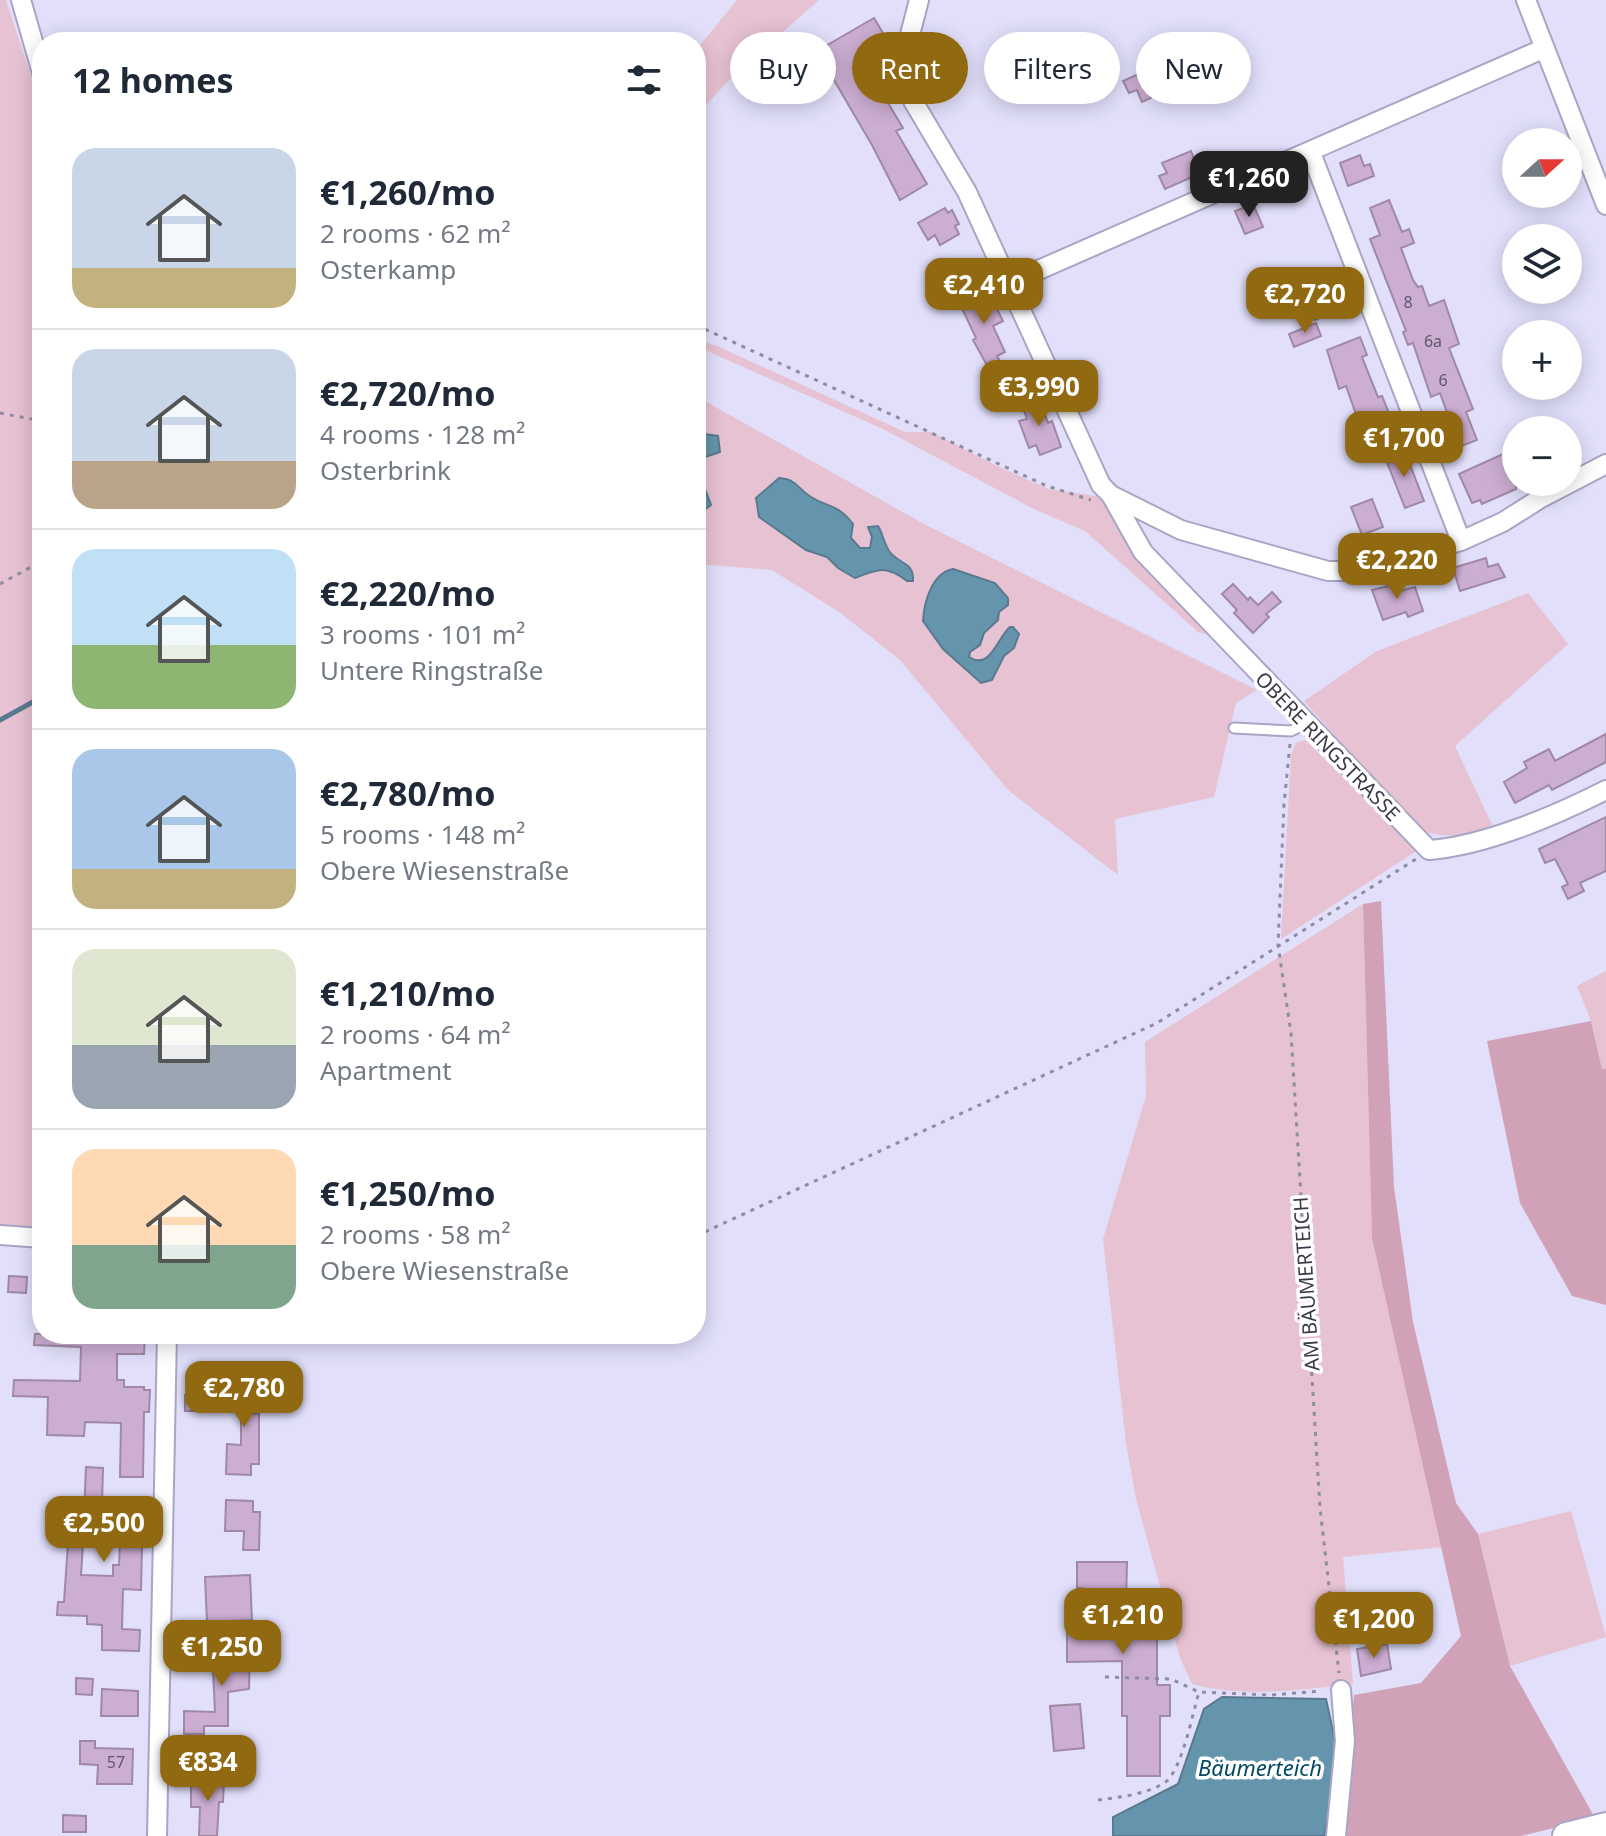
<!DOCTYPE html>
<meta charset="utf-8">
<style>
:root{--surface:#fff;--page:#f6f6f7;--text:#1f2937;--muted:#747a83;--line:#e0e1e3;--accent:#916910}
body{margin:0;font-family:"Noto Sans",sans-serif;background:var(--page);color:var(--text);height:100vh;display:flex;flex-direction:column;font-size:30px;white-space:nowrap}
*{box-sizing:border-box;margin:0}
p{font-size:26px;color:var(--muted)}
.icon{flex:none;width:44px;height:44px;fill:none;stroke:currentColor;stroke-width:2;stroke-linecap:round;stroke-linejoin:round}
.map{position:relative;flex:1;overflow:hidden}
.side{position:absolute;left:32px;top:32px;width:674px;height:1312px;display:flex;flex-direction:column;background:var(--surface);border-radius:32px;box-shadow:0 4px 20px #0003}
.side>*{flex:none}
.guide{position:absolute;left:730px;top:32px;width:756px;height:72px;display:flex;gap:16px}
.needle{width:52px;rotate:69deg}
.fabs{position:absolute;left:1502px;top:128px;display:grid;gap:16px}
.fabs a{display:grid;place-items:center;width:80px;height:80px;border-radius:50%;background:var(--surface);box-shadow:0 4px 20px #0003;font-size:40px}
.price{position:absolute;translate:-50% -68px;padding:0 18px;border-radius:16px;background:var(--accent);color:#fff;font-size:26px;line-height:52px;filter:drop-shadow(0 2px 4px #0008)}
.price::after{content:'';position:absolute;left:50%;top:48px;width:24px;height:18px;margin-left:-12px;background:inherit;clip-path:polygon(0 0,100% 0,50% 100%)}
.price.current{background:#222;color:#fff}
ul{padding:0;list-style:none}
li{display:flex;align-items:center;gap:24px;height:200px;padding:0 40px}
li+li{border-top:2px solid var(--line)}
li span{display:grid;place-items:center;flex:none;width:224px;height:160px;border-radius:24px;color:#555}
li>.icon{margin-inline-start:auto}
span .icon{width:96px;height:96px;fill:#fffc;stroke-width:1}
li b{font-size:34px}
h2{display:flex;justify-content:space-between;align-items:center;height:96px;padding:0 40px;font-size:34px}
.pill{padding:0 28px;border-radius:36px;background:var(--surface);box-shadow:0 4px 20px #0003;font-size:28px;line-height:72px}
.pill.current{background:var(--accent);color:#fff}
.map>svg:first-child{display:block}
.green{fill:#e7c2d2;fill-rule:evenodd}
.forest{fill:#d1a2b7}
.water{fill:#6595ac;stroke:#597a8e;stroke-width:2}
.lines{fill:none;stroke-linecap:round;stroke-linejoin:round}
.stream{stroke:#597a8e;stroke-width:5}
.building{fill:#ccaed3;stroke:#9f89a3;stroke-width:2;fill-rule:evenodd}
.lane-casing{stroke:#a8a5c5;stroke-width:13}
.street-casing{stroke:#a8a5c5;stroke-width:22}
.secondary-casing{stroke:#a8a5c5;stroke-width:30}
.path{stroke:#8e8ca0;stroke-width:3;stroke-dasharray:4 6;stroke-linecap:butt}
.lane{stroke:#fff;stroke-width:9}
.street{stroke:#fff;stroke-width:18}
.secondary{stroke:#fff;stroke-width:26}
.labels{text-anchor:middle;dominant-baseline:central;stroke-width:7;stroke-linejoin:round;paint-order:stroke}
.number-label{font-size:16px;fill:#60576a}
.street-label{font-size:20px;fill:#3c3a47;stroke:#fff}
.water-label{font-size:22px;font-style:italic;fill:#044961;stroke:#fff}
</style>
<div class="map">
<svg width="1606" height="1836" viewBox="0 0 1606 1836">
<rect width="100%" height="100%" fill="#e1dffa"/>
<path class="green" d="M0,0H6L42,110V1229L0,1226Z
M737,0H819L730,79L696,116V50Z
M696,339L717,346L905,432H931L997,466L1049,489L1102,497L1206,634L1198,632L1085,531L1034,509L883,429L696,346Z
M696,396L924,524L1257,690L1236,703L1214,797L1115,819L1118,875L1008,790L900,660L839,612L772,570L696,564V511L704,510L711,505L696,465L699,459L720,452L718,436L696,433ZM792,479L810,497L854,530L851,538L860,548H870L872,537L884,535C887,551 893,556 908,563L907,581L895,572L838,568L827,557L806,550ZM953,569L961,573L998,620L984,633L975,649L970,652L969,657C988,670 999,640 1010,627L1016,629L1014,648L1004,656L992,680L980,683L940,643L929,597L933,584Z
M1528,593L1568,644L1455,746L1492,825C1462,837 1449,839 1418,830L1304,701L1377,651Z
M1305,740L1418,850L1281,939L1291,755L1296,743Z
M1363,904L1372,1238L1443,1547L1343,1557L1353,1684C1300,1690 1244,1698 1192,1684L1180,1658L1136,1499L1126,1443L1103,1239L1146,1096L1145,1042Z
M1606,971V1068L1602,1069L1591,1021L1577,986Z
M1571,1511L1606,1637L1510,1666L1478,1534Z"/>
<path class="forest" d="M1381,901L1394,1187L1413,1322L1456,1503L1478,1534L1510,1666L1595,1818L1521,1836H1342L1354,1695L1421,1683L1461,1636L1372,1238L1363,904Z
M1591,1021L1602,1069L1606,1068V1305L1572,1296L1520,1203L1487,1041Z"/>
<path class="water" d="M696,433L718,436L720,452L699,459L696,465L711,505L704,510L696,511Z
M779,478C799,480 796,488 811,497C829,508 838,504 853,524L851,538L860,548H870L872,537L868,527L878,526C883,534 884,543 889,551C898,564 914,561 913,581H907C886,565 878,569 855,578L838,568L827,557L806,550L759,517L756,498Z
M953,569L995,583L1008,598V605L999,612L998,620L984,633L980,645L970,652L969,657C990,671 997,638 1010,627H1013L1019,634L1014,648L1004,656L992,680L981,683L943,649L923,621C924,602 932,573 953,569Z
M1222,1697L1326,1699L1336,1745L1331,1803L1324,1836H1113V1817L1178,1784L1204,1709Z"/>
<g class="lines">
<path class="stream" d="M0,720L42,697"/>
</g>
<path class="building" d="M874,18L890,45L863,61L903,128L896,131L927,184L900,200L872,145L817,51Z
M1161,64L1167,76L1161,79L1166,91L1142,102L1137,90L1129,93L1123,81Z
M1191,151L1196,164L1193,166L1197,175L1165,189L1159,176L1167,173L1162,163Z
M1360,155L1364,166L1370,164L1374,176L1348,186L1340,163Z
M1389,200L1402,232L1409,229L1414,243L1401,248L1413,280L1418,287L1422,286L1429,306L1444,300L1459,344L1449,348L1473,409L1466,412L1477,440L1451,450L1446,436L1452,434L1446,419L1449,418L1440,393L1431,397L1413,343L1408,345L1403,332L1406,331L1370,239L1380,235L1370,208Z
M1253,204L1263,227L1245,234L1235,211Z
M945,208L948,213L952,210L959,224L955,226L959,234L940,245L935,235L928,240L918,223Z
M1340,287L1348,307L1315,320L1308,300Z
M987,289L1003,321L993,326L1005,352L997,356L1001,363L989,369L973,340L976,338L959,302Z
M1316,323L1321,336L1294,347L1289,334Z
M1360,337L1367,355L1362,357L1378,397L1382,396L1390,416L1381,419L1385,429L1364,437L1346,386L1339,389L1327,350Z
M1037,381L1042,395L1028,400L1023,387Z
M1039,397L1048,423L1052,421L1061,447L1040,455L1036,445L1029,448L1019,421L1027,419L1021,403Z
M1516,448V489L1482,504L1480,500L1472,503L1459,474Z
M1404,449L1424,501L1405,508L1385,457Z
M1372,499L1383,527L1362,535L1351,507Z
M1486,558L1488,567L1498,564L1505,577L1460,591L1453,568Z
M1233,584L1248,600L1250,597L1258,605L1272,592L1281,602L1266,614L1269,617L1253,633L1234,613L1237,610L1222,594Z
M1397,584L1400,591L1415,587L1423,611L1408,617L1406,612L1383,620L1372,590Z
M1606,734V762L1552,790L1549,785L1515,803L1504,782L1527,768L1524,762L1549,749L1555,761Z
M1606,817V871L1580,883L1584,891L1568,899L1562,887L1568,884L1555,859L1545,863L1539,849Z
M9,1276L27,1277L26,1293L8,1292Z
M35,1334H145L144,1354H117V1380H124V1387H144V1390H150L149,1412H144L143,1477H120L121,1423L85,1422L84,1436L47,1435L48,1397L13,1396L14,1380L80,1381L81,1347L34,1345Z
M233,1379L255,1380L254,1414H259V1464H251V1475L226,1474L227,1444L241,1445V1404H228V1380Z
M185,1395L201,1396V1411H185Z
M86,1467L103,1468L102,1503L143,1504L141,1590L123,1589L122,1629L140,1630L139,1651L102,1650V1625L87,1624V1616L57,1615L58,1602H64L70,1514H84ZM91,1537L120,1538L119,1565H113V1576L81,1575L83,1544H90Z
M226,1500L253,1501V1512H260L259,1550H243L244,1531H225Z
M1077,1562H1127L1126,1604H1157V1685H1170V1716H1160V1776H1127V1716H1122V1661L1067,1662V1616H1082V1588H1077Z
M250,1575L252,1620L207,1622L205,1577Z
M1387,1644L1391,1669L1361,1676L1357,1649Z
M235,1646V1649L250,1648L249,1689L228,1692V1726H204V1734H184V1711L215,1712L212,1647Z
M76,1678L93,1679L92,1695L76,1694Z
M102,1689L138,1691V1716H101Z
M1080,1704L1084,1748L1054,1751L1050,1706Z
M80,1741H95V1748L133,1749L132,1784H97L98,1765L80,1764Z
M250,1763V1780L230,1781V1764Z
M191,1779H224L223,1802H219L217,1836H199L200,1807H191Z
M63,1815L86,1816V1832H63Z"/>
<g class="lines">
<g class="lane-casing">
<path id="lane" d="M1234,728L1291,731L1307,723"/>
</g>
<g class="street-casing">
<path id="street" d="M21,0L42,73
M919,0L905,54V77L913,101L967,192L1101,485L1111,495L1181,530L1328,571H1361L1461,541L1503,522L1541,498L1606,464
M1526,0L1606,205
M1311,153L1461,541
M1009,283L1545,48
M1111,495L1143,552L1429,850C1484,846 1557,815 1606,790
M0,1235L42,1238
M157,1836L167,1334
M1336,1836L1345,1741L1341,1690"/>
</g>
<g class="secondary-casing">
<path id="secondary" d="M1566,1836L1606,1826"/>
</g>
<path class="path" d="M696,325L1047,486L1091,500
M0,413L42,421
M0,584L42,561
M1290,744L1284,804L1278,945L1291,1033L1320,1508L1339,1673
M696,1236L1157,1023L1416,859
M1105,1677L1171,1679L1199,1692L1271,1695L1322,1691
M1098,1800C1120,1797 1144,1795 1164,1783C1181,1774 1193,1712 1199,1692"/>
<use href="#lane" class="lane"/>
<use href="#street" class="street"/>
<use href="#secondary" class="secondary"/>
</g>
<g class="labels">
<g class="number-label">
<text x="1408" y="302">8</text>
<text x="1433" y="341">6a</text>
<text x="1443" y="380">6</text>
<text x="116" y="1762">57</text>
</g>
<g class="street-label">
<text transform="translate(1328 746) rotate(46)">OBERE RINGSTRASSE</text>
<text transform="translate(1306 1284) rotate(-94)">AM BÄUMERTEICH</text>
</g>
<g class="water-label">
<text x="1260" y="1767">Bäumerteich</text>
</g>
</g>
</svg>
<div class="fabs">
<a><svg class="needle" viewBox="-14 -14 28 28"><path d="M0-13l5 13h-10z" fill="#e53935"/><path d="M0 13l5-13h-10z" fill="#747a83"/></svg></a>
<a><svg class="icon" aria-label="layers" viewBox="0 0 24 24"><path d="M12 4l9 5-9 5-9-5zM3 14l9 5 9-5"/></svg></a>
<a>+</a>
<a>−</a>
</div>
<b class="price current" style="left:1249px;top:219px">€1,260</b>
<b class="price" style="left:984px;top:326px">€2,410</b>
<b class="price" style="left:1305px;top:335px">€2,720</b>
<b class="price" style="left:1039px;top:428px">€3,990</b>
<b class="price" style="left:1404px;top:479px">€1,700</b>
<b class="price" style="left:1397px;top:601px">€2,220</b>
<b class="price" style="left:244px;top:1429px">€2,780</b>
<b class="price" style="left:104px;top:1564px">€2,500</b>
<b class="price" style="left:1123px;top:1656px">€1,210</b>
<b class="price" style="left:1374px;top:1660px">€1,200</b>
<b class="price" style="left:222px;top:1688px">€1,250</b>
<b class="price" style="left:208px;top:1803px">€834</b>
<div class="guide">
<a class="pill">Buy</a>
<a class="pill current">Rent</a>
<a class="pill">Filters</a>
<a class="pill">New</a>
</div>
<section class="side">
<h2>12 homes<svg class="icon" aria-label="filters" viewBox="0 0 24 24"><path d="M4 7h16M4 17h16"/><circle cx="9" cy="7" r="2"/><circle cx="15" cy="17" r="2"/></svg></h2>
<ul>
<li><span style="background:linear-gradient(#c9d6e8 75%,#c2b280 0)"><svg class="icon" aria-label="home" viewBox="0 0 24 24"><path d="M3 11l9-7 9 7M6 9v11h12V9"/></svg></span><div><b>€1,260/mo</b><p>2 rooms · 62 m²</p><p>Osterkamp</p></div></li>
<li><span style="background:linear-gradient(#c9d6e8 70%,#b9a48a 0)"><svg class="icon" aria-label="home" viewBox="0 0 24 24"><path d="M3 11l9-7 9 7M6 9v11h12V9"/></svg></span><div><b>€2,720/mo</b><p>4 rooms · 128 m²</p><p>Osterbrink</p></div></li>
<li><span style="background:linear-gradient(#bfe0f5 60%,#8fb573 0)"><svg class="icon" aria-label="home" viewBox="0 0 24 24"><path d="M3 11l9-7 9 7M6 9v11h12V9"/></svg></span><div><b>€2,220/mo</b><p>3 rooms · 101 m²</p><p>Untere Ringstraße</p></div></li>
<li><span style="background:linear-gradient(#a9c7e8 75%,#c2b280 0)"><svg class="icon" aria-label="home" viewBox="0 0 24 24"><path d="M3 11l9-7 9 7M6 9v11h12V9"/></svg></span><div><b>€2,780/mo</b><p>5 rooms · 148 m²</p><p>Obere Wiesenstraße</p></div></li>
<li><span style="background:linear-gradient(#dfe7d0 60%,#9aa5b1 0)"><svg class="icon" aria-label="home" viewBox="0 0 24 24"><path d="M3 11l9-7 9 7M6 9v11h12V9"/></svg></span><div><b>€1,210/mo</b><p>2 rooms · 64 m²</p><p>Apartment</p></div></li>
<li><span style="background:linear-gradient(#ffd9b3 60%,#7fa58c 0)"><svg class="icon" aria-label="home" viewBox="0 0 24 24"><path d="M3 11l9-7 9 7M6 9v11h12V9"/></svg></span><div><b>€1,250/mo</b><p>2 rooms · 58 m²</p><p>Obere Wiesenstraße</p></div></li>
</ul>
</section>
</div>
